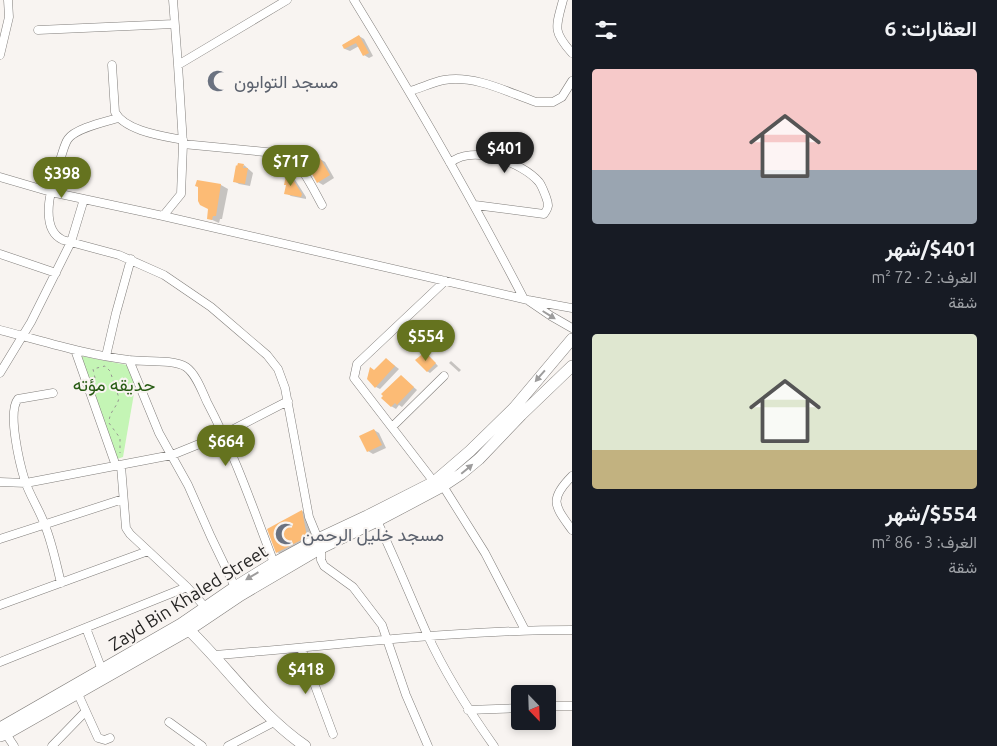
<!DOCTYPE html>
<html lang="ar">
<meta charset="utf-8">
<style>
:root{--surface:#171b24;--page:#242831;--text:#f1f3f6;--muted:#9ea1a6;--accent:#65731f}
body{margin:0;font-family:Ubuntu,Vazirmatn,sans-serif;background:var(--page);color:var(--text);direction:rtl;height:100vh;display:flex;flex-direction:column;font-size:19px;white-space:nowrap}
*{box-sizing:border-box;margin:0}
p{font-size:16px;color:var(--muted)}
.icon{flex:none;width:28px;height:28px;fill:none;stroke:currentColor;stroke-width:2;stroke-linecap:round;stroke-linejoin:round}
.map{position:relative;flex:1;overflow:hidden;direction:ltr}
.details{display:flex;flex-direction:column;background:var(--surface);width:425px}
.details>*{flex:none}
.needle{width:32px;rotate:157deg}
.fabs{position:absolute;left:511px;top:685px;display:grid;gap:10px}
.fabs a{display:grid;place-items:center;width:45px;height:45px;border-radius:5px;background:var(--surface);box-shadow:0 2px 8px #0003;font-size:25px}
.price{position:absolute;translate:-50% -42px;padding:0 11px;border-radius:18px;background:var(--accent);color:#fff;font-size:16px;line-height:32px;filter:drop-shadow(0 1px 2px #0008)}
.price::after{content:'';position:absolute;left:50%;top:30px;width:15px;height:11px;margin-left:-8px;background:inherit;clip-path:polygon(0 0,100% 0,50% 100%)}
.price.selected{background:#222;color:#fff}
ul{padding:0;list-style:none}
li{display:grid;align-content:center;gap:10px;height:265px;padding:0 20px}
li span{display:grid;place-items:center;height:155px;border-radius:5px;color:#555}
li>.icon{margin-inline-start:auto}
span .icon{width:90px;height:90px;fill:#fffc;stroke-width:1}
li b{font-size:21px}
h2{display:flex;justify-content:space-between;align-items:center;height:60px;padding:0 20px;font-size:21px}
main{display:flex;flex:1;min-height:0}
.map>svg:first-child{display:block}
.green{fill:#c4f5b5}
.shadow{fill:#0003}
.building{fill:#fcbb75}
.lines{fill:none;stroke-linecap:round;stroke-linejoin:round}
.street-casing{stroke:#817e7b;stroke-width:9}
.secondary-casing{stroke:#817e7b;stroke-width:12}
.path{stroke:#969391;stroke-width:1;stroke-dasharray:2.5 4;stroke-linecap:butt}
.street{stroke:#fff;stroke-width:8}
.secondary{stroke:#fff;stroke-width:11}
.oneway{fill:#9d9c9c}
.labels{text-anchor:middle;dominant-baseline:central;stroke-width:4;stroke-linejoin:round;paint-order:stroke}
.worship-label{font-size:18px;fill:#5b616d;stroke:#f8f4f1;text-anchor:start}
.park-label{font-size:18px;fill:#275b13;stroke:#f8f4f1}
.street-label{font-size:18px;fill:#252423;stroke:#f8f4f1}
</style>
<main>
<section class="details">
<h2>العقارات: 6<svg class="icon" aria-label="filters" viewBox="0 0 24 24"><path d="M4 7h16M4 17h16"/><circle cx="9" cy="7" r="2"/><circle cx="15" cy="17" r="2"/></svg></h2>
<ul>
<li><span style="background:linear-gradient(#f6c9c9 65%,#9aa5b1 0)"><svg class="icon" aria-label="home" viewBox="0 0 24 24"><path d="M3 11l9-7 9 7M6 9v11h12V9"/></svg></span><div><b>$401/شهر</b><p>الغرف: 2 · 72 m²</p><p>شقة</p></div></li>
<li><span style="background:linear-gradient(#dfe7d0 75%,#c2b280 0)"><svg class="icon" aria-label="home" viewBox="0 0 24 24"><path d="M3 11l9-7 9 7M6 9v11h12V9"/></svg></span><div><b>$554/شهر</b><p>الغرف: 3 · 86 m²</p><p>شقة</p></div></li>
</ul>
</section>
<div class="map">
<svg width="572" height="746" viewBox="0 0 572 746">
<rect width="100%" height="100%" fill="#f8f4f1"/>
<path class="green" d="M81,356L127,365L136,382L123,457L117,459Z"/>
<path class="shadow" d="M359,36L364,39L373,56L369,58L364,55L359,46L350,51L345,49L343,45Z
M320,159L325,162L334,178L323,185L318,182Z
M244,165L253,173L250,186L239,184L234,181Z
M288,172L292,175L306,197V199L291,196L286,193Z
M198,181L221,185L228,189L222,219H220L219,223L208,218L210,209L199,187Z
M428,355L438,366L430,373L427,371Z
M386,359L399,369L380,389L376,387L375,371Z
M451,361L461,370L459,372L449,363Z
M401,376L417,390L402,407L399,405L396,409L391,406Z
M374,430L379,433L386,448L373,454L368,451Z
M302,511L309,515L313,541L284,556L277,552L269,530Z"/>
<path class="building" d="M359,35L369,53L363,56L356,43L344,49L342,45Z
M320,158L330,175L317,183L307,165Z
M238,163L244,164L243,168H248L245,184L233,182L236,165L237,166Z
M287,170L302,194L301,197L284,194L286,185H284Z
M197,180L221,184L216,216H213L212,220L207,219L208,209L200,205L198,201V187L195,186Z
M425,352L436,363L427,372L415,360Z
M386,358L395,366L375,388L367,379L370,367L374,370Z
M401,375L414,387L397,405L395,403L391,407L381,398L383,396L381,394Z
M374,429L382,445L367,452L359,436Z
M302,510L307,537L276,553L267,529Z"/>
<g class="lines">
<g class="street-casing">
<path id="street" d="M173,0L178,65L287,0
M354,0C414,98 471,197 524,299
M563,0C556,27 552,31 572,53
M38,30L174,24
M0,55L9,17L8,0
M112,65L115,112C125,131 163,136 183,140
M410,91C421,88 433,82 444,80C476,75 507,92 536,102H553L562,97L572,81
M118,118C105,122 76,128 68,139C65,143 63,151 61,157C54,177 36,228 63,240L119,255L164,275L211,307L267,355L278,369L285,388L309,517L318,539
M183,144L286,154C303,166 312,187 322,205
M450,163C472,144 522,162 539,182C542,186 544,192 546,197C549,205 549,207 544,214L475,205
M0,177L51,192L163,216L181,194L183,144L178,65
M163,216L528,300L572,308
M0,254L56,273
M529,301L551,316L572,328
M0,330C43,341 86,355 129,360C144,362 174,359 186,367C196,374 202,391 207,402C235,455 253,508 274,563
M75,350L116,466
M106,356L116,313L131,259
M129,360L159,433L188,485L211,537L235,587
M0,373L31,322L71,242L84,199
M53,393L18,399C7,412 20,465 25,481C30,496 39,509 44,523C52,542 56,563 61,583
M392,427L444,376
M121,466L126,528L130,534L187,587L206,608
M572,476C548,500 555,506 572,530
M0,482L26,483L172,455L224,434L288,401
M434,482L354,378L357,364L445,281
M443,486L485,553L525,630
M377,521C395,558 410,596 427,634C445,673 469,711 494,746
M0,539L123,499
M321,548V560L324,566L353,587L382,625L406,695L428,746
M0,605L148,551
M86,628L102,670
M301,648L333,734
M215,655C334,646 452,630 572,630
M0,662L187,587
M78,694L98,738L105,740L110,738
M548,706H572
M468,710L520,708
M169,722L202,746
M4,731L14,746
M52,746L85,712
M228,746L274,722"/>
</g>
<g class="secondary-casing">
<path id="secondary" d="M189,630C228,668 260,715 305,746
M0,728L181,624L235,587L274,563L318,539L367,516L434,482L470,451L514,408L572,339
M0,736L6,734L189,630L241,595L321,548L377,521L443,486L461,474L479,459L521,415L572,366"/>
</g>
<path class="path" d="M95,378L93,369L105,366L110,371L119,398C117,408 109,411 109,423L120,438V453"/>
<use href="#street" class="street"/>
<use href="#secondary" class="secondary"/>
</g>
<defs><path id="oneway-solid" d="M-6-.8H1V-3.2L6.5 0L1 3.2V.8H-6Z" transform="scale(1.25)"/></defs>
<g class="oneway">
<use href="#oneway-solid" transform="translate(549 315) rotate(32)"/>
<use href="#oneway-solid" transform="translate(540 376) rotate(131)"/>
<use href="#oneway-solid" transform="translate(467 469) rotate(-40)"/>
<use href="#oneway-solid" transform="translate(252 576) rotate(149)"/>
</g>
<defs>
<g id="mosque-bare" transform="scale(1.725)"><path d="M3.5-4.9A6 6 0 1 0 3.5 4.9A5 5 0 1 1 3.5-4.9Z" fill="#6b7280" stroke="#f8f4f1" stroke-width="2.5" paint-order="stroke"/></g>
</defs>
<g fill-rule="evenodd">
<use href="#mosque-bare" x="218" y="81"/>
<use href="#mosque-bare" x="286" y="534"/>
</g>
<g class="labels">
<g class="worship-label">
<text x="234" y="81">مسجد التوابون</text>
<text x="302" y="534">مسجد خليل الرحمن</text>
</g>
<g class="park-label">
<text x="114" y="384">حديقه مؤته</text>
</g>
<g class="street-label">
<text transform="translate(188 597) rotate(-32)">Zayd Bin Khaled Street</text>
</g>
</g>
</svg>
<div class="fabs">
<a><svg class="needle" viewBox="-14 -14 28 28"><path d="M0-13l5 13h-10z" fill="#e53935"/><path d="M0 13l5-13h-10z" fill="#9ea1a6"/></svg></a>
</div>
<b class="price selected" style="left:505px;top:174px">$401</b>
<b class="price" style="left:291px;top:187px">$717</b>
<b class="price" style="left:62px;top:199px">$398</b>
<b class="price" style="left:426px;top:362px">$554</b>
<b class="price" style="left:226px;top:467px">$664</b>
<b class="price" style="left:306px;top:695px">$418</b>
</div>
</main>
